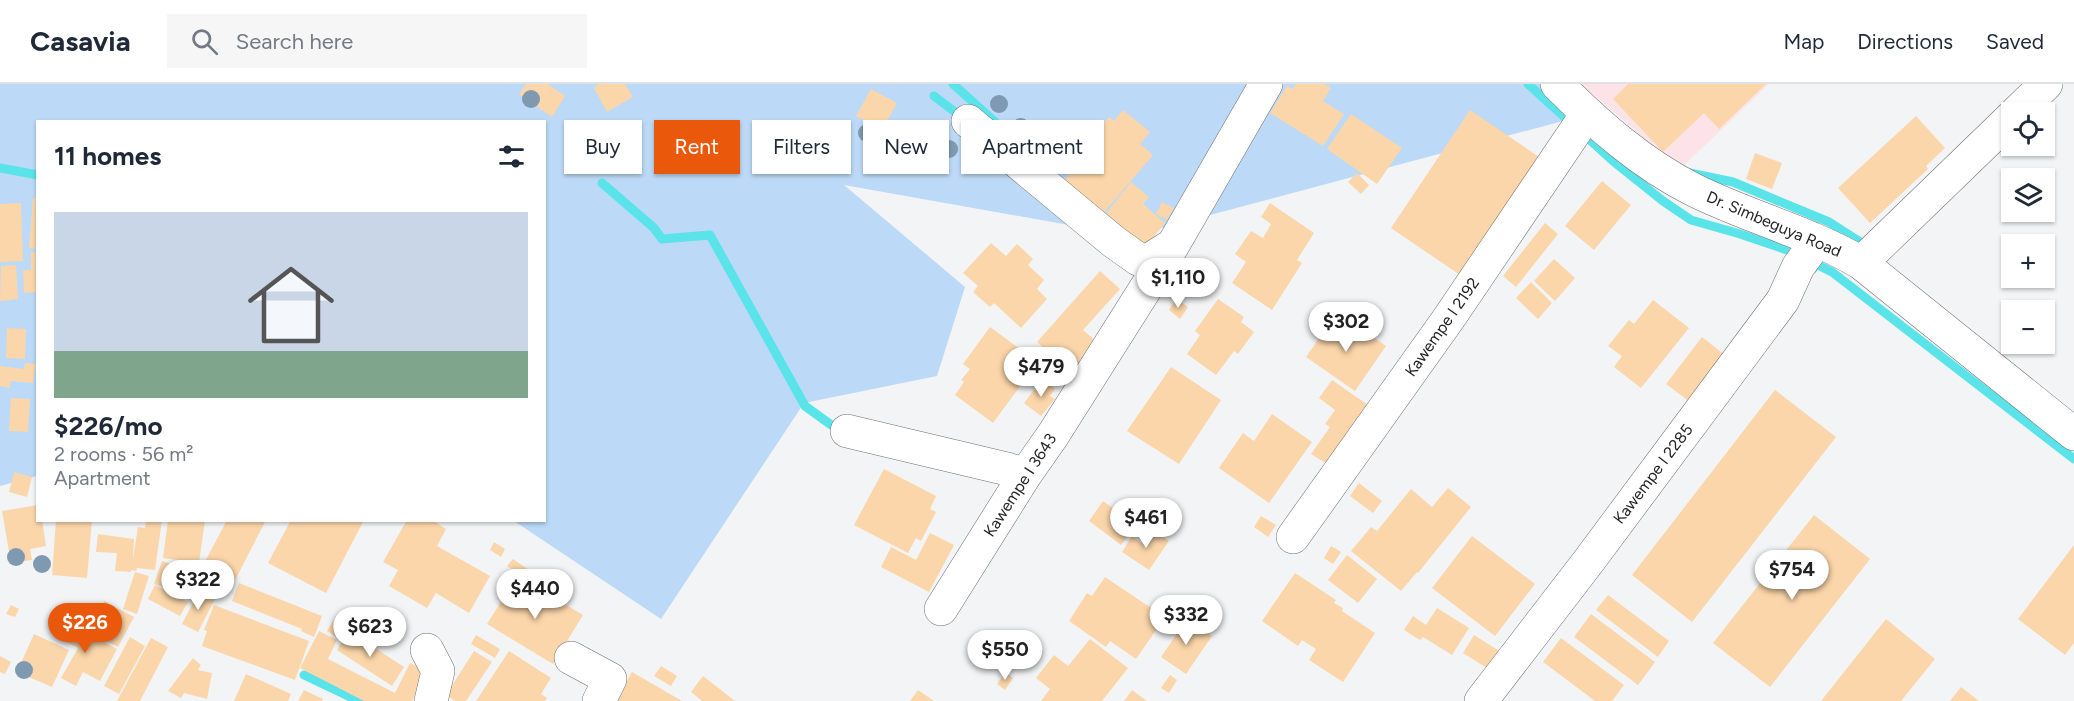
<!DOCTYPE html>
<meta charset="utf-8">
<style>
:root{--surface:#fff;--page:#f6f6f7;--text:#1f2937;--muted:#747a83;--line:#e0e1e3;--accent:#ea580c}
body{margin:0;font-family:Figtree,sans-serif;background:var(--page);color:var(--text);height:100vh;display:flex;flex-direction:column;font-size:22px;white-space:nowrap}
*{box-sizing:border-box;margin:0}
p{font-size:20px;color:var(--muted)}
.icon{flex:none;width:33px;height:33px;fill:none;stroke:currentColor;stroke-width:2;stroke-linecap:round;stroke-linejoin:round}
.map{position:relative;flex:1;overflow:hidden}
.drawer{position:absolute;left:36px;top:36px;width:510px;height:402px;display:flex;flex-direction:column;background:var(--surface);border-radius:0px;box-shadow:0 2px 4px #0004}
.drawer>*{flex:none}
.guide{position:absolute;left:564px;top:36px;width:570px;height:54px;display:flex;gap:12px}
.controls{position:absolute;left:2001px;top:18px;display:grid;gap:12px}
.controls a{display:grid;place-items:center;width:54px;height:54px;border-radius:0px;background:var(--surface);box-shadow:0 2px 4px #0004;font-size:30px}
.price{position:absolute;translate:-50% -51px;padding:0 14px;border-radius:21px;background:#fff;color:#222;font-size:20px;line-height:39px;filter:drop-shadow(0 2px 3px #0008)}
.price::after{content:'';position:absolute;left:50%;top:36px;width:18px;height:14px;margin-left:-9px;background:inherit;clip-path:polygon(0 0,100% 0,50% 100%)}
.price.selected{background:var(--accent);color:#fff}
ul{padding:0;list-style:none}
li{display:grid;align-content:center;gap:12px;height:318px;padding:0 18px}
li+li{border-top:2px solid var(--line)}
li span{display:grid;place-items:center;height:186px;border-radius:0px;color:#555}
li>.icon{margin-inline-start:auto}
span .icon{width:108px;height:108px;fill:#fffc;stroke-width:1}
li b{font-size:26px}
h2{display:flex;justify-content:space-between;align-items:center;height:72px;padding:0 18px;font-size:26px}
.pill{padding:0 21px;border-radius:0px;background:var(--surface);box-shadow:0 2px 4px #0004;font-size:21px;line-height:54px}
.pill.selected{background:var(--accent);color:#fff}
header{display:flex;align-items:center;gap:36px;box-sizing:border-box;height:84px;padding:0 30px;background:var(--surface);border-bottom:2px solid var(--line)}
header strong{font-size:28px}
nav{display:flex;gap:33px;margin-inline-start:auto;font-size:21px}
.search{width:420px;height:54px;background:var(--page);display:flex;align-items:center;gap:15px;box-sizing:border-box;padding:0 21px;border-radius:0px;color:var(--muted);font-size:22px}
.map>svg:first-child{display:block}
.industrial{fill:#fde3e7}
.green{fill:#bcd9f7}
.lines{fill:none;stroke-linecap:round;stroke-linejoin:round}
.stream{stroke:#5ae4ea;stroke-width:9}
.building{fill:#fbd6aa}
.minor-casing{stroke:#6e6f70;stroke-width:34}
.minor{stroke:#fff;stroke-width:33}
.tree{fill:#7f99b1}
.labels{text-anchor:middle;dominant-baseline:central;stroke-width:4.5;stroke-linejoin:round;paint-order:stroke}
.street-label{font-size:16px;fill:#242425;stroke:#fff}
</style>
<header>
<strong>Casavia</strong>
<div class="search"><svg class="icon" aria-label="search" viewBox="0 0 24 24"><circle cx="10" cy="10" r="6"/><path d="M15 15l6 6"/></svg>Search here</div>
<nav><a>Map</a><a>Directions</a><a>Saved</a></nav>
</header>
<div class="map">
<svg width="2074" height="617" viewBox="0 0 2074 617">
<rect width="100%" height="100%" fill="#f3f4f5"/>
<path class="industrial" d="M1581,0H1769L1680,85Z"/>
<path class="green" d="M0,0H1557L1563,37L1131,152L844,101L965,203L937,292L804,319L661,535L514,437L544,436V38H38L37,392L0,402Z"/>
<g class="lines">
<path class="stream" d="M953,0L1004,46
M1528,0L1613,77L1663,117L1691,136L1740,150L1793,168L1794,176
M934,12L963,34
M0,84L38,91
M1690,89L1733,98L1829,138L1865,161L1869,157
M602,99L654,144L662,155L710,151L805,322L841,348
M1813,185L1816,180L1832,188L2074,375
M304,591L359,617"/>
</g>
<path class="building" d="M526,0H548L565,12L552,33L519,10Z
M598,0H625L633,13L607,28L594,4Z
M1296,0H1324L1331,4L1323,17L1344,30L1323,62L1270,29L1287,2L1293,5Z
M1628,0H1766L1719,45L1704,29L1663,68L1613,15Z
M871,5L897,19L882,46L856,32Z
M1123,26L1150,48L1140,60L1153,71L1101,132L1062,99L1088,68L1083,64L1109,33L1114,37Z
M1470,26L1542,75L1463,193L1391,144Z
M1351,30L1402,64L1377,100L1327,65Z
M1916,32L1945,64L1926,82L1928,85L1870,139L1838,104Z
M819,62L828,68L820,79L812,73Z
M1755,69L1782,79L1772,105L1746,95Z
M1357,89L1369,101L1361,110L1348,98Z
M1602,97L1631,121L1594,166L1565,142Z
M1131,98L1149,113L1143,120L1165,139L1143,166L1103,133Z
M33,114H38V165L29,164Z
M1162,118L1174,124L1167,136L1156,130Z
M21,119L23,177L0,178V120Z
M1270,119L1314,149L1297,176L1302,179L1272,226L1232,199L1246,178L1235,170L1251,147L1263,154L1271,140L1261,133Z
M1545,139L1558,150L1516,203L1503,192Z
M991,159L1006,172L1017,160L1033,175L1028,181L1044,196L1037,205L1047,215L1021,244L994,219L990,223L973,208L978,202L963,189Z
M31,168H38V208L24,209L23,186H31Z
M1554,175L1575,194L1555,217L1534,197Z
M16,181L18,215L0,217L1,182Z
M1100,187L1120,205L1083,246L1098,259L1078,281L1064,267L1056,275L1037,258Z
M1531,198L1552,219L1538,235L1516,214Z
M1176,215L1188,223L1180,235L1169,226Z
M1218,215L1244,233L1241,238L1254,248L1238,270L1234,267L1216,291L1187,270L1200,251L1195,247Z
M1653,216L1689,244L1641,304L1614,283L1622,272L1608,262L1629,236L1634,240Z
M1343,232L1386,262L1355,307L1306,273L1329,240L1334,244Z
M990,243L1038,278L993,339L955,311L964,298L961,296L970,285L963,280Z
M7,244L26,245L25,275L6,274Z
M1702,253L1726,272L1690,318L1666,300Z
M1069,274L1080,284L1070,294L1060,284Z
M25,279L36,280L33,299L10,297V304L0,302V282L24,285Z
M1171,283L1221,316L1179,380L1127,347Z
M1046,296L1055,305L1050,312L1055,315L1041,332L1024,319L1037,302L1040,304Z
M1332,296L1368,321L1327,380L1311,370L1330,343L1325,340L1335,326L1319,314Z
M1775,306L1836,353L1692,538L1632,491Z
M11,314L30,315L28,348L9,347Z
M1272,330L1312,358L1269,419L1219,384L1243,349L1254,357Z
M884,385L936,412L930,425L936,428L921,457L916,454L908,469L854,441Z
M14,388L32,393L27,413L9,408Z
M1359,399L1382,417L1373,429L1350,412Z
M1448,404L1471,423L1418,489L1417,488L1401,507L1351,467L1371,443L1377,447L1411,405L1432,423Z
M1103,417L1136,441L1121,461L1089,437Z
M38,421V436H42L46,462L30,465L32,476L11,479L2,427Z
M1814,431L1870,475L1770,603L1713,559Z
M1261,432L1276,441L1268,453L1254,443Z
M56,436H92L87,494L52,491Z
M146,436H162L155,486L137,484L136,487L131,486V488L115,487L117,469L96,468L98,450L134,455L133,475L138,443L145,444Z
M168,436H205L199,479L163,474Z
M227,436H266L232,502L201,485Z
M291,436H364L326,509L268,479Z
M407,436H432L446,445L437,462L490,492L469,529L436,509L427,524L389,502L398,486L383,478Z
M1153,446L1169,457L1149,486L1122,468L1132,452L1143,460Z
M930,449L954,461L929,508L881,483L891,463L916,476Z
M1472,452L1535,500L1495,552L1432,504Z
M494,458L505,465L501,473L490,466Z
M2074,461V559L2065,571L2018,535Z
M1331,462L1341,468L1333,480L1324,474Z
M1347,471L1377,495L1358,519L1328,496Z
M513,475L529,486L524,493L507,482Z
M162,477L202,490L195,513L154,500Z
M135,488L149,492L137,530L123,525Z
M1295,489L1336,516L1334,519L1343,524L1342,527L1375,549L1343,598L1309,576L1316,565L1302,556L1298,562L1262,537Z
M517,492L583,531L553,580L487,540Z
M1105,493L1154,526L1152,529L1163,536L1136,575L1110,557L1106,563L1069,537L1087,509L1092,512Z
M208,495L224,504L219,514L202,506Z
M239,499L322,532L314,553L301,547L302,545L232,517Z
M155,501L188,518L180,532L148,515Z
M199,507L215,515L198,548L182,540Z
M1608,511L1669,557L1658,573L1596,526Z
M104,517L134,533L118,563L89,549Z
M11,521L19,525L15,533L6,530Z
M214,521L309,557L295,596L202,562L207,547L204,546Z
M1437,524L1469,544L1452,571L1423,553L1420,556L1404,546L1413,532L1426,541Z
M1591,530L1655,578L1638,601L1574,553Z
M1187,535L1212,552L1186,590L1161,573Z
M1886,535L1935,575L1901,617H1821Z
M64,536L117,565L100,597L83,588L76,602L61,594L78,564L55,552Z
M333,537L347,547L341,556L327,547Z
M319,547L337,556L328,575L395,609L410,579L427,587L412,617H364L300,584Z
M349,547L404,583L392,602L337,566Z
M34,550L69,566L52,603L17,588Z
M476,551L500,565L495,574L471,560Z
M1474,551L1501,568L1490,586L1463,569Z
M130,553L145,562L119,610L104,602Z
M151,554L168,563L140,617H117Z
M1561,554L1624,601L1612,617H1595L1543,578Z
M1090,555L1128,584L1102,617H1041L1050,605L1036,594L1054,571L1068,582Z
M474,567L492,578L466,617H455L446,611Z
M509,567L551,594L541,610L547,614L545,617H476Z
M0,572L11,578L5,590L0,588Z
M193,574L201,581L198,586L212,589L207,615L184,609L181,614L168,607Z
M661,582L677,592L671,602L654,592Z
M632,588L682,617H615Z
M1005,589L1013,594L1005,606L997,600Z
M246,590L291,610L288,617H234Z
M1170,591L1177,596L1169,609L1161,604Z
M703,592L735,617H702L691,608Z
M1961,603L1979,617H1950Z
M304,606L323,615L322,617H298Z
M918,606L934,617H910Z
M1132,606L1147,617H1124Z"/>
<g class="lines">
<g class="minor-casing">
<path id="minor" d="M1557,0C1598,41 1642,80 1694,106C1748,133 1809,148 1861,179L2074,350
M2017,28L2046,0
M968,37L1114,158L1138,175L1146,178L1173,161
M1861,179L2012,33
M847,347L1007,385L1025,391
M1293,453L1449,234L1587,30
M941,525L1025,391L1053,351L1173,161L1266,0
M427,566L438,587L431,617
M571,574L610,595L599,617
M1481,617L1588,478L1783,216L1798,183L1817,157"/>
</g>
<use href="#minor" class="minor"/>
</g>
<g class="tree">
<circle cx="531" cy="15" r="9"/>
<circle cx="999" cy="20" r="9"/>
<circle cx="1021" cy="43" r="9"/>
<circle cx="867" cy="49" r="9"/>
<circle cx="949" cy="65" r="9"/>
<circle cx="925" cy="79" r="9"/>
<circle cx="16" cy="473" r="9"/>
<circle cx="42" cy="480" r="9"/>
<circle cx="24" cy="586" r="9"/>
</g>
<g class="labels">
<g class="street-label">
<text transform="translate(1774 140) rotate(23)">Dr. Simbeguya Road</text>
<text transform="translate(1442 243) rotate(-55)">Kawempe I 2192</text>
<text transform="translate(1653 390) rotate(-53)">Kawempe I 2285</text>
<text transform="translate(1020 401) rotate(-57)">Kawempe I 3643</text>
</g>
</g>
</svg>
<div class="controls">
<a><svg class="icon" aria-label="locate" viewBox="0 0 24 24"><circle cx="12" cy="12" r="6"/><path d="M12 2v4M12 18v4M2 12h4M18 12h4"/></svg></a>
<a><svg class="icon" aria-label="layers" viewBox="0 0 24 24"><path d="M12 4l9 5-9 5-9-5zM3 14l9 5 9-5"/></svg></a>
<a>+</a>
<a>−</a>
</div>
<b class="price" style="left:1178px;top:225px">$1,110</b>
<b class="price" style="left:1346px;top:269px">$302</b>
<b class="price" style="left:1041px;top:314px">$479</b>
<b class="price" style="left:1146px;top:465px">$461</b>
<b class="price" style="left:1792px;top:517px">$754</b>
<b class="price" style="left:198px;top:527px">$322</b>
<b class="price" style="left:535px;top:536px">$440</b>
<b class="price" style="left:1186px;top:562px">$332</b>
<b class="price selected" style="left:85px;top:570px">$226</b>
<b class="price" style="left:370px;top:574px">$623</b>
<b class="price" style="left:1005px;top:597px">$550</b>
<div class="guide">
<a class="pill">Buy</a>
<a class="pill selected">Rent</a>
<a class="pill">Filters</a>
<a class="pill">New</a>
<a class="pill">Apartment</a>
</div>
<section class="drawer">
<h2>11 homes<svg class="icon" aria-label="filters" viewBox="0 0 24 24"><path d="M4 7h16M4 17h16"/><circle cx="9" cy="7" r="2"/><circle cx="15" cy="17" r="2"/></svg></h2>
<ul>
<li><span style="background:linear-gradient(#c9d6e8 75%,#7fa58c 0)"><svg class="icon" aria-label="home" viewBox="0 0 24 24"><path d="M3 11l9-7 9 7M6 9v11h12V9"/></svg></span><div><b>$226/mo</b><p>2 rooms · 56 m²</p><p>Apartment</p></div></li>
</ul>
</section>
</div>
